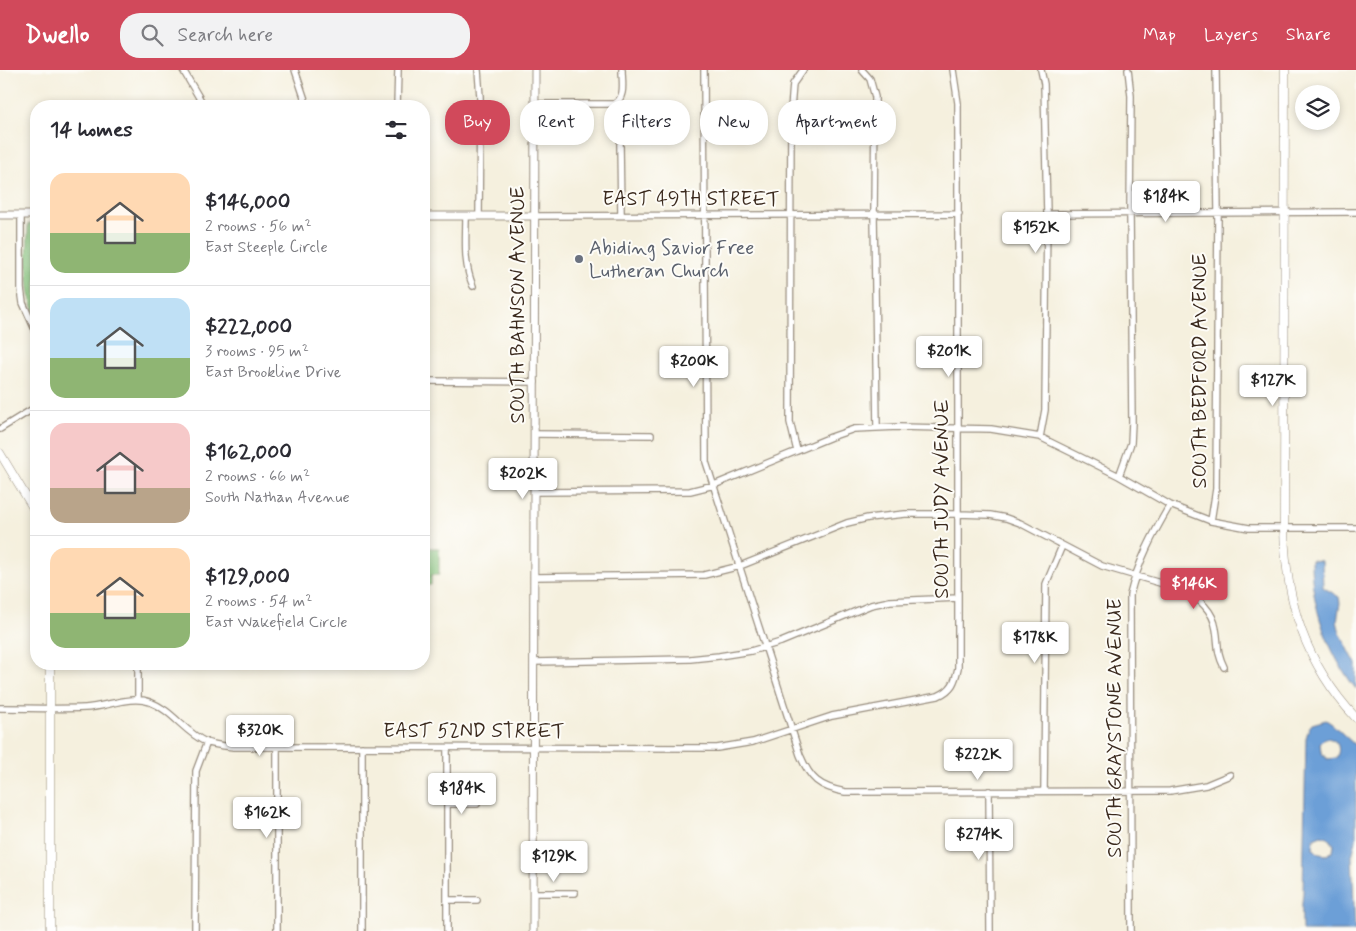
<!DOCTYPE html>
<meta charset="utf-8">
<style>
:root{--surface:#fff;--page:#f2f2f3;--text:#2b2b33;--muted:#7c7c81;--line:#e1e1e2;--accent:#d1495b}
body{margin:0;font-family:Mynerve,sans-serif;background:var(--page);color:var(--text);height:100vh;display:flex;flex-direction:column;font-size:19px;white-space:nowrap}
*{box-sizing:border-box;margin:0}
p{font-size:16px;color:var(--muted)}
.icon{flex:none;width:28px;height:28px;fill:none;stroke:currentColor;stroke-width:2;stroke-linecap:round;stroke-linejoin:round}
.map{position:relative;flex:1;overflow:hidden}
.sheet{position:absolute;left:30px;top:30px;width:400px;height:570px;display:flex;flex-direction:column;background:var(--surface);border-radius:20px;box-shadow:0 2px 8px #0003}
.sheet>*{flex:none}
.banner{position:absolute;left:445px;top:30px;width:475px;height:45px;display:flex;gap:10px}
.fabs{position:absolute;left:1295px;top:15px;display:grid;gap:10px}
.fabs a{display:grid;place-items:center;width:45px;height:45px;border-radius:50%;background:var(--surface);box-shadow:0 2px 8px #0003;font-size:25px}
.price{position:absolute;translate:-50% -42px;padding:0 11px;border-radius:5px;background:#fff;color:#222;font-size:16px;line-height:32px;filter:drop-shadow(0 1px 2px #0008)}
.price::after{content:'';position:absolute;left:50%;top:30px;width:15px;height:11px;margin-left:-8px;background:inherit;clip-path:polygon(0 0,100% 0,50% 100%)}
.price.active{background:var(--accent);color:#fff}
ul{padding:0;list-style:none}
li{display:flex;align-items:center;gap:15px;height:125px;padding:0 20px}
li+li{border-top:1px solid var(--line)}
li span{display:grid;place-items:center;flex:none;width:140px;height:100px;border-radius:15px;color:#555}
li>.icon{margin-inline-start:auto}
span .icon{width:60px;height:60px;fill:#fffc;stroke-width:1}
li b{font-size:21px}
h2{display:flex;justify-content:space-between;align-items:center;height:60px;padding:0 20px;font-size:21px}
.chip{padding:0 18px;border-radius:20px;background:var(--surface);box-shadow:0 2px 8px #0003;font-size:18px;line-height:45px}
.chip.active{background:var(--accent);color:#fff}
header{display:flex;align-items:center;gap:30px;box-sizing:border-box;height:70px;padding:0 25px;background:var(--accent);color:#fff}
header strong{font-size:24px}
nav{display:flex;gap:28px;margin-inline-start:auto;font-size:18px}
.search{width:350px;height:45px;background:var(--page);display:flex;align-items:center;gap:12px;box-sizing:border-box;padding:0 18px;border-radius:20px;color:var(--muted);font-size:19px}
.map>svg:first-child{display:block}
.green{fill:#88c87f;stroke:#62794e}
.water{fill:#6c9fd7;stroke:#54647a;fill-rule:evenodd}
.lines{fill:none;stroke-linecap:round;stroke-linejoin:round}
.minor-casing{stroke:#988d7e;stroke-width:8}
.tertiary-casing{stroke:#988d7e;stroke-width:9}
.secondary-casing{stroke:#988d7e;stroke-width:9}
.minor{stroke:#fff;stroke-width:5.5}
.tertiary{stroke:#fff;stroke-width:7}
.secondary{stroke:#fff;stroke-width:8}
.worship-dot{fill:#6b7280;stroke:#fdfcf7;stroke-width:2}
.labels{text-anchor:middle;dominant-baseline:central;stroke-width:4;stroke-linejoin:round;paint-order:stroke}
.street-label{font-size:20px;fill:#3b2a1e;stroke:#fdfcf7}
.worship-label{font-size:20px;fill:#5b616d;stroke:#fdfcf7;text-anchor:start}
</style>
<header>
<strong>Dwello</strong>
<div class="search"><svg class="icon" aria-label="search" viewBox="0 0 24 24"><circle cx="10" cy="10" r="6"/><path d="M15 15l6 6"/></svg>Search here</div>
<nav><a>Map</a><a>Layers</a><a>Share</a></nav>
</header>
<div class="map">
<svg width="1356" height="861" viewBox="0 0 1356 861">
<rect width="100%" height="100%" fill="#fdfcf7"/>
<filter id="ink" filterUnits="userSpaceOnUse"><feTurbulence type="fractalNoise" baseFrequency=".02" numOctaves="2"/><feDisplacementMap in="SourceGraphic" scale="10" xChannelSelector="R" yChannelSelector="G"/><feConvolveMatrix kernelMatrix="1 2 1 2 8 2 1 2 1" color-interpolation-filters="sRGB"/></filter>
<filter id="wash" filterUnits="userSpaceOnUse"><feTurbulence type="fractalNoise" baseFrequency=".0096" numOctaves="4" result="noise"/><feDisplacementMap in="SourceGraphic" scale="20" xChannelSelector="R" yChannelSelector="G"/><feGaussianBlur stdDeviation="1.12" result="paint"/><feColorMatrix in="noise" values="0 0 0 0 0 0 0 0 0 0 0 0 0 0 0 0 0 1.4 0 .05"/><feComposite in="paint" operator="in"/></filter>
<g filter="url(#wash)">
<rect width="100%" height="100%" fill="#f5f0de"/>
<path class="green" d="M28,154H36V245C24,216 28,184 28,154Z
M424,478H439V505H431V515H424Z"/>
<path class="water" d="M1311,490L1322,491L1323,517L1339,527L1340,533L1337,551L1340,563L1356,594V619C1328,583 1311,536 1311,490Z
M1326,650L1332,654L1356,676V770L1352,786L1355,861H1302C1302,848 1301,836 1303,823L1306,668L1309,658L1312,654ZM1325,668C1337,668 1342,678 1336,688L1327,689L1321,682L1320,673ZM1321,765L1328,767L1334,775L1333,781L1327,785L1319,784L1313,778L1314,768Z"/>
</g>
<g filter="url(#ink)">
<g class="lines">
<g class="minor-casing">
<path id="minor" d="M183,0L204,36
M295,0L307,36
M478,0L480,27L479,146
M704,0L706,392L800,685C810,709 819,717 845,722L1170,721L1206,715L1230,705
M862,0L870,9L875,27L874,145L877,358
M535,34H614C626,28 622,12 622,0
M397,36L398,0
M620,74L621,145
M1047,144L1356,142
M21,145V219L23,233L36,262
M466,146C466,170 463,193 473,216
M534,146L959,144
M424,311L535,312
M0,359L36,337
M534,364L651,365
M1040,367L1045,340L1047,144L1044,14L1041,0
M797,381L790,352L791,39L793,14L803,0
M1119,406L1131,373L1132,352L1130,143L1131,26L1128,0
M534,422L690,421L714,415L831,367L854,359L898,357L991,359L1040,367L1119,406L1170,435L1211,451L1249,458H1356
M1211,451L1216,419L1218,142L1216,0
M534,507L704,505L740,496L847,453L868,448L905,444H958L990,445L1006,448L1020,453L1102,496L1184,520C1199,529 1213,540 1216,559C1219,575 1216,581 1224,597
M534,592L690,589L719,586L751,581L781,572L871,535L890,531L958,528
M138,630V594
M0,638C28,638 57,639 85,638C106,637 130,625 150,632C172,640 185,663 206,672C214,675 224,676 233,677L717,678L753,672L832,646L938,626C952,620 955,612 958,598V33L953,0
M277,677V861
M362,677V861
M447,678V861
M989,721L990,861
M1044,721L1046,514L1062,476
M447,734H477
M533,823H575
M447,830H477
M195,861L196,701L207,672
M1131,861L1130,525C1138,492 1153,464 1170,435"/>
</g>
<g class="tertiary-casing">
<path id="tertiary" d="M0,145H36
M424,146H534
M533,861L535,0"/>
</g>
<g class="secondary-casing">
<path id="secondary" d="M1285,0L1284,459C1286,533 1305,593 1356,648
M0,383L36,443
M50,861V594"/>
</g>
<use href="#minor" class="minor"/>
<use href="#tertiary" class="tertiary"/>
<use href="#secondary" class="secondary"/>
</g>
</g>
<circle class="worship-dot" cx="579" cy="189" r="5"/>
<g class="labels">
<g class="street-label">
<text x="691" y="129">EAST 49TH STREET</text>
<text transform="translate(518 235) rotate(-90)">SOUTH BAHNSON AVENUE</text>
<text transform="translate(1200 301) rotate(-90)">SOUTH BEDFORD AVENUE</text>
<text transform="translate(942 429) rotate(-90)">SOUTH JUDY AVENUE</text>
<text transform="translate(1115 658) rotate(-90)">SOUTH GRAYSTONE AVENUE</text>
<text x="474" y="661">EAST 52ND STREET</text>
</g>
<g class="worship-label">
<text x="589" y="178">Abiding Savior Free<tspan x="589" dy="23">Lutheran Church</tspan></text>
</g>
</g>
</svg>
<div class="fabs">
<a><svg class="icon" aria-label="layers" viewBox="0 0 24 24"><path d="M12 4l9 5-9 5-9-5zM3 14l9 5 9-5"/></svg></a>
</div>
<b class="price" style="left:1166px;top:153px">$184K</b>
<b class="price" style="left:1036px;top:184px">$152K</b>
<b class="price" style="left:949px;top:308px">$201K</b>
<b class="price" style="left:694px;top:318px">$200K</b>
<b class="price" style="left:1273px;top:337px">$127K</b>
<b class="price" style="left:523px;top:430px">$202K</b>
<b class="price active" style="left:1194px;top:540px">$146K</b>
<b class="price" style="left:1035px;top:594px">$178K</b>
<b class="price" style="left:260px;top:687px">$320K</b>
<b class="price" style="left:978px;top:711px">$222K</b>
<b class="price" style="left:462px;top:745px">$184K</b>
<b class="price" style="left:267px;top:769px">$162K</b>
<b class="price" style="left:979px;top:791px">$274K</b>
<b class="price" style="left:554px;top:813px">$129K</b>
<div class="banner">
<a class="chip active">Buy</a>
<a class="chip">Rent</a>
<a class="chip">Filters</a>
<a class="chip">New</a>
<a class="chip">Apartment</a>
</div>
<section class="sheet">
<h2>14 homes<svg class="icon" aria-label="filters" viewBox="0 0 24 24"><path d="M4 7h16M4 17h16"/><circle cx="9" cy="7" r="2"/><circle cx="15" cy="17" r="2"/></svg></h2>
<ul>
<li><span style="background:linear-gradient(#ffd9b3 60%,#8fb573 0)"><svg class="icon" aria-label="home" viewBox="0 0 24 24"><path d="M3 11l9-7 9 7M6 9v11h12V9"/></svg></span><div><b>$146,000</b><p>2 rooms · 56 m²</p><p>East Steeple Circle</p></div></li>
<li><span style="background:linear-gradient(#bfe0f5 60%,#8fb573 0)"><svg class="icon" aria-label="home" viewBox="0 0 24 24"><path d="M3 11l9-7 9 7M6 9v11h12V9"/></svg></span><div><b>$222,000</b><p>3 rooms · 95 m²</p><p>East Brookline Drive</p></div></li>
<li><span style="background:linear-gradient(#f6c9c9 65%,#b9a48a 0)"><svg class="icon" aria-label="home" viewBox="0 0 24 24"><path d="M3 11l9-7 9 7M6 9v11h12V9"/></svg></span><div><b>$162,000</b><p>2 rooms · 66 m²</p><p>South Nathan Avenue</p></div></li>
<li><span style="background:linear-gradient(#ffd9b3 65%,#8fb573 0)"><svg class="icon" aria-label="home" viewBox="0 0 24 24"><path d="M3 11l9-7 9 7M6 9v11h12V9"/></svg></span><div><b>$129,000</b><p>2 rooms · 54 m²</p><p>East Wakefield Circle</p></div></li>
</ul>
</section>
</div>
